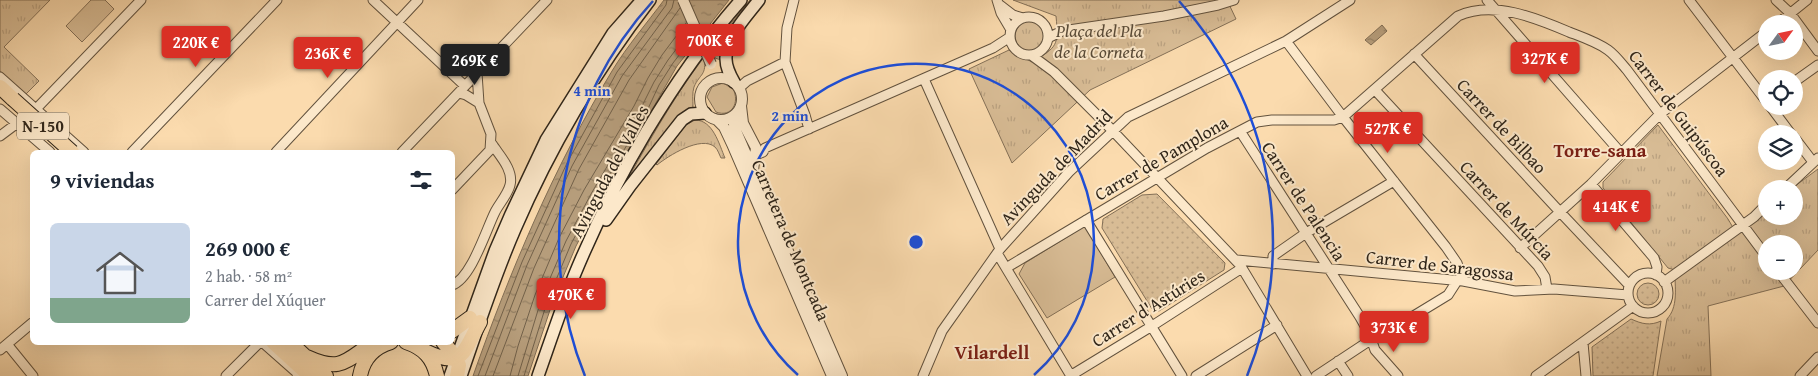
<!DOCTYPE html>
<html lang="es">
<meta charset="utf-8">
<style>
:root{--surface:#fff;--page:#f2f2f3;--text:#1f2937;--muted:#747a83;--line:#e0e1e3;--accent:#d93025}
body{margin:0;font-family:"Gentium Book Plus",serif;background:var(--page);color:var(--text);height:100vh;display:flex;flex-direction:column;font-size:19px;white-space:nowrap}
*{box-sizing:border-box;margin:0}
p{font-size:16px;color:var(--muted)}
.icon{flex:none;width:28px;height:28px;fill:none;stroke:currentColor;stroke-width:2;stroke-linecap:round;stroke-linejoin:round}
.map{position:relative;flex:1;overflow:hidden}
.sheet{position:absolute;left:30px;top:150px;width:425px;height:195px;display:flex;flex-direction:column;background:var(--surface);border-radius:8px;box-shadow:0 5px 20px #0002}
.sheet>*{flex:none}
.needle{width:32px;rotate:57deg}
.buttons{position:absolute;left:1758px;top:15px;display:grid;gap:10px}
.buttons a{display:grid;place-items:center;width:45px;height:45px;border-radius:50%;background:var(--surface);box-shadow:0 5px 20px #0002;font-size:25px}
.price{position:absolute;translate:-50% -42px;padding:0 11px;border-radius:5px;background:var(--accent);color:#fff;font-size:16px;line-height:32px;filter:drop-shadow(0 1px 2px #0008)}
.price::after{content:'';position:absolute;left:50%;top:30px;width:15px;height:11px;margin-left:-8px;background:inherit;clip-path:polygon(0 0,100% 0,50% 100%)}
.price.active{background:#222;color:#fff}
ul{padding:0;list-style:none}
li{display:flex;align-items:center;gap:15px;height:125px;padding:0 20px}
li+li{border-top:1px solid var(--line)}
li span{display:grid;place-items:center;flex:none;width:140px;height:100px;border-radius:8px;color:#555}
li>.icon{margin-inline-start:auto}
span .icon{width:60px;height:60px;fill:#fffc;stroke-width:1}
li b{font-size:21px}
h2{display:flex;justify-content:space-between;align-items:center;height:60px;padding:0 20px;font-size:21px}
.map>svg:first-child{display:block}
.grass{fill:url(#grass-dots);stroke:#847057}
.park{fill:url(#park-tufts);stroke:#847057;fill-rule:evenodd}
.garden{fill:#d8bc95;stroke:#847057}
.water{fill:url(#water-ripples);stroke:#806d54}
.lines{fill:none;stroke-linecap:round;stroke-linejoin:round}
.shore{stroke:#72614a;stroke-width:1}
.minor-casing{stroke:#62523e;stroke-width:11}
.tertiary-casing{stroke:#62523e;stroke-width:12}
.secondary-casing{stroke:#2f2519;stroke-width:14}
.primary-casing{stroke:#2f2519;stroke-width:16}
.minor{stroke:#fce8ca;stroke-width:9}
.tertiary{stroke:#fce8ca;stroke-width:10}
.secondary{stroke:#fce8ca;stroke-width:11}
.primary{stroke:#fbdbae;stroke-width:14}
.tertiary-bridge-casing{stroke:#62523e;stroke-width:12;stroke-linecap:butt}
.primary-bridge-casing{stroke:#2f2519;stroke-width:16;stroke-linecap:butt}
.tertiary-bridge{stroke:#fce8ca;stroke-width:10}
.primary-bridge{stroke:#fbdbae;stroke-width:14}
.ring{fill:none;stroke:#1d4ed8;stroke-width:2.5}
.labels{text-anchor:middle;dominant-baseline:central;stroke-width:4;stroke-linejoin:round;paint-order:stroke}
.shield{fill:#fce8ca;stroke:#6c604e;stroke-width:1}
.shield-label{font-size:16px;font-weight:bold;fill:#2f2519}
.park-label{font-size:18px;font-style:italic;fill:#594b38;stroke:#fce8ca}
.street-label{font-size:18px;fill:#2f2519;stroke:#fce8ca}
.neighbourhood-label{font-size:19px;font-weight:bold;fill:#7a1f14;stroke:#fce8ca}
.centre{fill:#1d4ed8;stroke:#fce8ca;stroke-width:2.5}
.ring-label{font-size:15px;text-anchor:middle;font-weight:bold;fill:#1d4ed8;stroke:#fce8ca;stroke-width:4;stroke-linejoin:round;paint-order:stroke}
</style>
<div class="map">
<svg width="1818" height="376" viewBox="0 0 1818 376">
<defs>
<pattern id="grass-dots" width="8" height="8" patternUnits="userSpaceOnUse" patternTransform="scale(1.25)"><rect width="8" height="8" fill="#d8bc95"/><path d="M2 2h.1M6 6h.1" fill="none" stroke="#baa180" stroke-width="1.8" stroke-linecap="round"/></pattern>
<pattern id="park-tufts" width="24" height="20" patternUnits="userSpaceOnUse" patternTransform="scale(1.25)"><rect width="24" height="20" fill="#d8bc95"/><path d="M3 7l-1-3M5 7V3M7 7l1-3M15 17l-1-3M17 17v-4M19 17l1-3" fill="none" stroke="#baa180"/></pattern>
<pattern id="water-ripples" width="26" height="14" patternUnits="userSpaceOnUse" patternTransform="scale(1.25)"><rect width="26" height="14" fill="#b69d7b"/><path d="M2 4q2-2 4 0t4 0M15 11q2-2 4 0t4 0" fill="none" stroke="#948064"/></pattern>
</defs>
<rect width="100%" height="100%" fill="#fbdbae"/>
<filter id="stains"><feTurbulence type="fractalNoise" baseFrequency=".004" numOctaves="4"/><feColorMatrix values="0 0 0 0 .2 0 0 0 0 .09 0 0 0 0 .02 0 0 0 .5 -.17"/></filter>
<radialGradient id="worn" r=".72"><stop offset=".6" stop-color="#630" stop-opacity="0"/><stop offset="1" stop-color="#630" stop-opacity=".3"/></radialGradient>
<path class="grass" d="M1157,194L1225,263L1224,270L1159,311L1152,309L1102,228L1103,219L1142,195Z
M1637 294a11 11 0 1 1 22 0a11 11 0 1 1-22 0Z
M1631,319C1642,324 1650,326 1661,321L1653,376H1593L1592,347Z"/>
<path class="park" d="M0,0H50L4,47L39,81L26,94L0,71Z
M750,0H753L721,60L715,58L712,50L716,42Z
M1013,0H1227L1236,19L1090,90L1012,163L969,69L1009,50L1032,62C1057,47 1059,46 1056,16Z
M1015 36a15 15 0 1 1 30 0a15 15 0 1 1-30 0Z
M704,57C707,76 700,73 694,87C692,93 693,100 693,107L683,112L684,115L619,195C645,148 671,101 704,57Z
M695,120C713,120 719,144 725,158H721C719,154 718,150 715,147C701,135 668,156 657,165L656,164L686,125Z
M1658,125L1728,219L1735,231L1766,208V216H1794V189H1791L1818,169V250L1784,286L1708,306L1711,376H1657L1667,319C1678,307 1675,290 1675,274L1679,271L1668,268L1603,188V182ZM1766,244H1794V271H1766Z"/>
<path class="garden" d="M91,0H105L114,9L82,42L66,26Z
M723,83L733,89C740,102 732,118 716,112L707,97L712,87Z
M1085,226L1115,277L1047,318L1019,274L1025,263Z"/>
<path class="water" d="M664,0H729L677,66L601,199L576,246L553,301L528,376H473C510,271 554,167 612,71C627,46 647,23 664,0Z
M1382,25L1387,31L1371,45L1365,40Z"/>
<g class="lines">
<path class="shore" d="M478,376L522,262L567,163L617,72L666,5L667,0
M485,376L527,265L572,166L622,76L672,8L674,0
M493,376L534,268L579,169L629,80L680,8
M510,376L518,346L535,295L559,238L584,190L634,106L648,78L662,55L686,23
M518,376L542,297L566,241L591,194L640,110L654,82L668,60L690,31
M524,376L548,299L571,244L596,197L646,113L659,85L673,63L693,37"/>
<g class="minor-casing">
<path id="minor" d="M373,0L465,86
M794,0L787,28L785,62L805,115L809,129
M997,0L1001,13L1011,30
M1487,0L1621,153
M1689,0L1766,101
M1776,0L1790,13L1818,51
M1000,5L1013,15L1023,18
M1010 36a19 19 0 1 1 38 0a19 19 0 1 1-38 0Z
M1777,24L1807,0
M1048,38L1062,31L1164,16L1218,5L1234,0
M1286,41L1343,117L1446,247L1457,263L1463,281
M1414,54L1560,212L1629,285
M1031,55L1054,72L1112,130L1240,265
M0,77L84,152
M924,79L1000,249
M1794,82L1818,65
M739,88L747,81L785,62
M1375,90L1538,266L1545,277L1547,289
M459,93L466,95L479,103
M1770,106L1791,134
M0,109L50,152
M1240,131L1360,317L1369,333L1375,350L1398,376
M0,136L36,109L141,0
M1794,137L1813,162
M132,152L277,0
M276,152L418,0
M402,152L547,0
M756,155L763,152L765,148L993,48L1010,37
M1591,184L1654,258L1657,267L1656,275
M1785,189L1818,158
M452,190L490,150L491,134L479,103L477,73
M1086,220L1182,376
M1520,248L1591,184L1660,114L1766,32
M997,253L1071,376
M1237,260L1463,281L1515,291L1554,289L1628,295
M1273,264V256L1306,233L1394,181
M1006,268L1207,148L1257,122L1272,120H1334L1343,117L1458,16C1493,0 1536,18 1569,32C1582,37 1597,42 1608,50C1615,55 1621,63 1627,70L1766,256
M1778,271L1818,323
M1628 293a20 20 0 1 1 40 0a20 20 0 1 1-40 0Z
M1664,282L1754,217L1766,205
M452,285C471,279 486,230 495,212C499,204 508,194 510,185C514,170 499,155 492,144
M262,342L296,372L298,376
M1583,343L1586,376
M7,344L33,376
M0,350L32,323
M1338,361L1348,376
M226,376L260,342
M923,376L942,331L1000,249L1069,172L1128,117L1286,41L1350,0
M1070,376L1152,326L1242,268L1307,376
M1196,376L1277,325
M1316,376L1372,339L1379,337L1448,295L1457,281
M1536,376L1633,306
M1800,376L1818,357"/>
</g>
<g class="tertiary-casing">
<path id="tertiary" d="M700 99a21 21 0 1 1 42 0a21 21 0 1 1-42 0Z
M741,106L743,123L756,148L753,170
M735,115L734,125L736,131L842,376
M717,120L724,127L732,144L832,376"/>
</g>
<g class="secondary-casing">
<path id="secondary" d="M734,82C730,75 726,68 726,59C725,38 747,16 759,0
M606,220L630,186L682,120L691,114L705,113
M450,376L495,251L511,214L546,140L613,33L642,0
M461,376C478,327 494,277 515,229C550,148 596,70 650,0
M538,376C550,342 561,309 574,276C613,181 673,77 741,0"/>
</g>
<g class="primary-casing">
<path id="primary" d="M0,87L13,99
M452,331L470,318
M273,342L310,376
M290,342L326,376
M406,342C424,348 433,358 437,376
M443,342L450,350L459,365L457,376
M425,351C464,370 463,352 480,322
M307,357C342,373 346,360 374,342
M360,376C363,359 374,347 391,342"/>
</g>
<use href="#minor" class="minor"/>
<use href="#tertiary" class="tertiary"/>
<use href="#secondary" class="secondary"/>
<use href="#primary" class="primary"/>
<g class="tertiary-bridge-casing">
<path id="tertiary-bridge" d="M683,0L711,64"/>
</g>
<g class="primary-bridge-casing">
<path id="primary-bridge" d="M13,99L72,152"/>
</g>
<use href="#tertiary-bridge" class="tertiary-bridge"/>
<use href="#primary-bridge" class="primary-bridge"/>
</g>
<g class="ring">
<path d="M798 375A178 178 0 1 1 1034 375"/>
<path d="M585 376A357 357 0 0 1 653 1M1179 1A357 357 0 0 1 1247 376"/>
</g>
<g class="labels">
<rect class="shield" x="17" y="112.5" width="52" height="27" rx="4"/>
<g class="shield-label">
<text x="43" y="126">N-150</text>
</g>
<g class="park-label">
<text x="1099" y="30">Plaça del Pla<tspan x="1099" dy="21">de la Corneta</tspan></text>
</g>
<g class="street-label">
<text transform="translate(1679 113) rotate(53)">Carrer de Guipúscoa</text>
<text transform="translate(1502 126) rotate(47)">Carrer de Bilbao</text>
<text transform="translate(1161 158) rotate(-30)">Carrer de Pamplona</text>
<text transform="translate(1056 167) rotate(-46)">Avinguda de Madrid</text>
<text transform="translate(609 171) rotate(-62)">Avinguda del Vallès</text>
<text transform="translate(1304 201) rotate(57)">Carrer de Palencia</text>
<text transform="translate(1507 210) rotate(47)">Carrer de Múrcia</text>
<text transform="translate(791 240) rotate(67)">Carretera de Montcada</text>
<text transform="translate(1440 265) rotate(7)">Carrer de Saragossa</text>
<text transform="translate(1148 308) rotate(-32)">Carrer d'Astúries</text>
</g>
<g class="neighbourhood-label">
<text x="1600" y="150">Torre-sana</text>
<text x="992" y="352">Vilardell</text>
</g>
</g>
<circle cx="916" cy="242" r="8" class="centre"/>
<g class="ring-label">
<text x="592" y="96">4 min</text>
<text x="790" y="121">2 min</text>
</g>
<rect width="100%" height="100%" filter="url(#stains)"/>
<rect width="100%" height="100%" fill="url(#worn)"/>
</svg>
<div class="buttons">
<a><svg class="needle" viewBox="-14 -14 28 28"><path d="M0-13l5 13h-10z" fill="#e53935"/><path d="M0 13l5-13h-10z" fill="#747a83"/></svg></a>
<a><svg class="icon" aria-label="locate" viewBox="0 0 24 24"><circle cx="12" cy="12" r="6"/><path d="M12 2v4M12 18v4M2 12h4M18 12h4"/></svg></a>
<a><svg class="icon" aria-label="layers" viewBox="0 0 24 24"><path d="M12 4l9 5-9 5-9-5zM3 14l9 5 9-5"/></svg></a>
<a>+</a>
<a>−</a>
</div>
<b class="price" style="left:710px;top:66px">700K €</b>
<b class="price" style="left:196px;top:68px">220K €</b>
<b class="price" style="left:328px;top:79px">236K €</b>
<b class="price" style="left:1545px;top:84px">327K €</b>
<b class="price active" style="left:475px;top:86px">269K €</b>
<b class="price" style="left:1388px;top:154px">527K €</b>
<b class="price" style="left:1616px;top:232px">414K €</b>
<b class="price" style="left:571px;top:320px">470K €</b>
<b class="price" style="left:1394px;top:353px">373K €</b>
<section class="sheet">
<h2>9 viviendas<svg class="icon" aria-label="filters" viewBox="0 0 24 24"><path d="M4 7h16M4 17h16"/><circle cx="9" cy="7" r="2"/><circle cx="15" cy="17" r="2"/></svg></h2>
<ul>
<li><span style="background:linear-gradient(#c9d6e8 75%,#7fa58c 0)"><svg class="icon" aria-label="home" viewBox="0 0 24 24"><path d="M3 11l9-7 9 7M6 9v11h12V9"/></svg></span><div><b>269 000 €</b><p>2 hab. · 58 m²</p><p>Carrer del Xúquer</p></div></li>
</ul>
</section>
</div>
